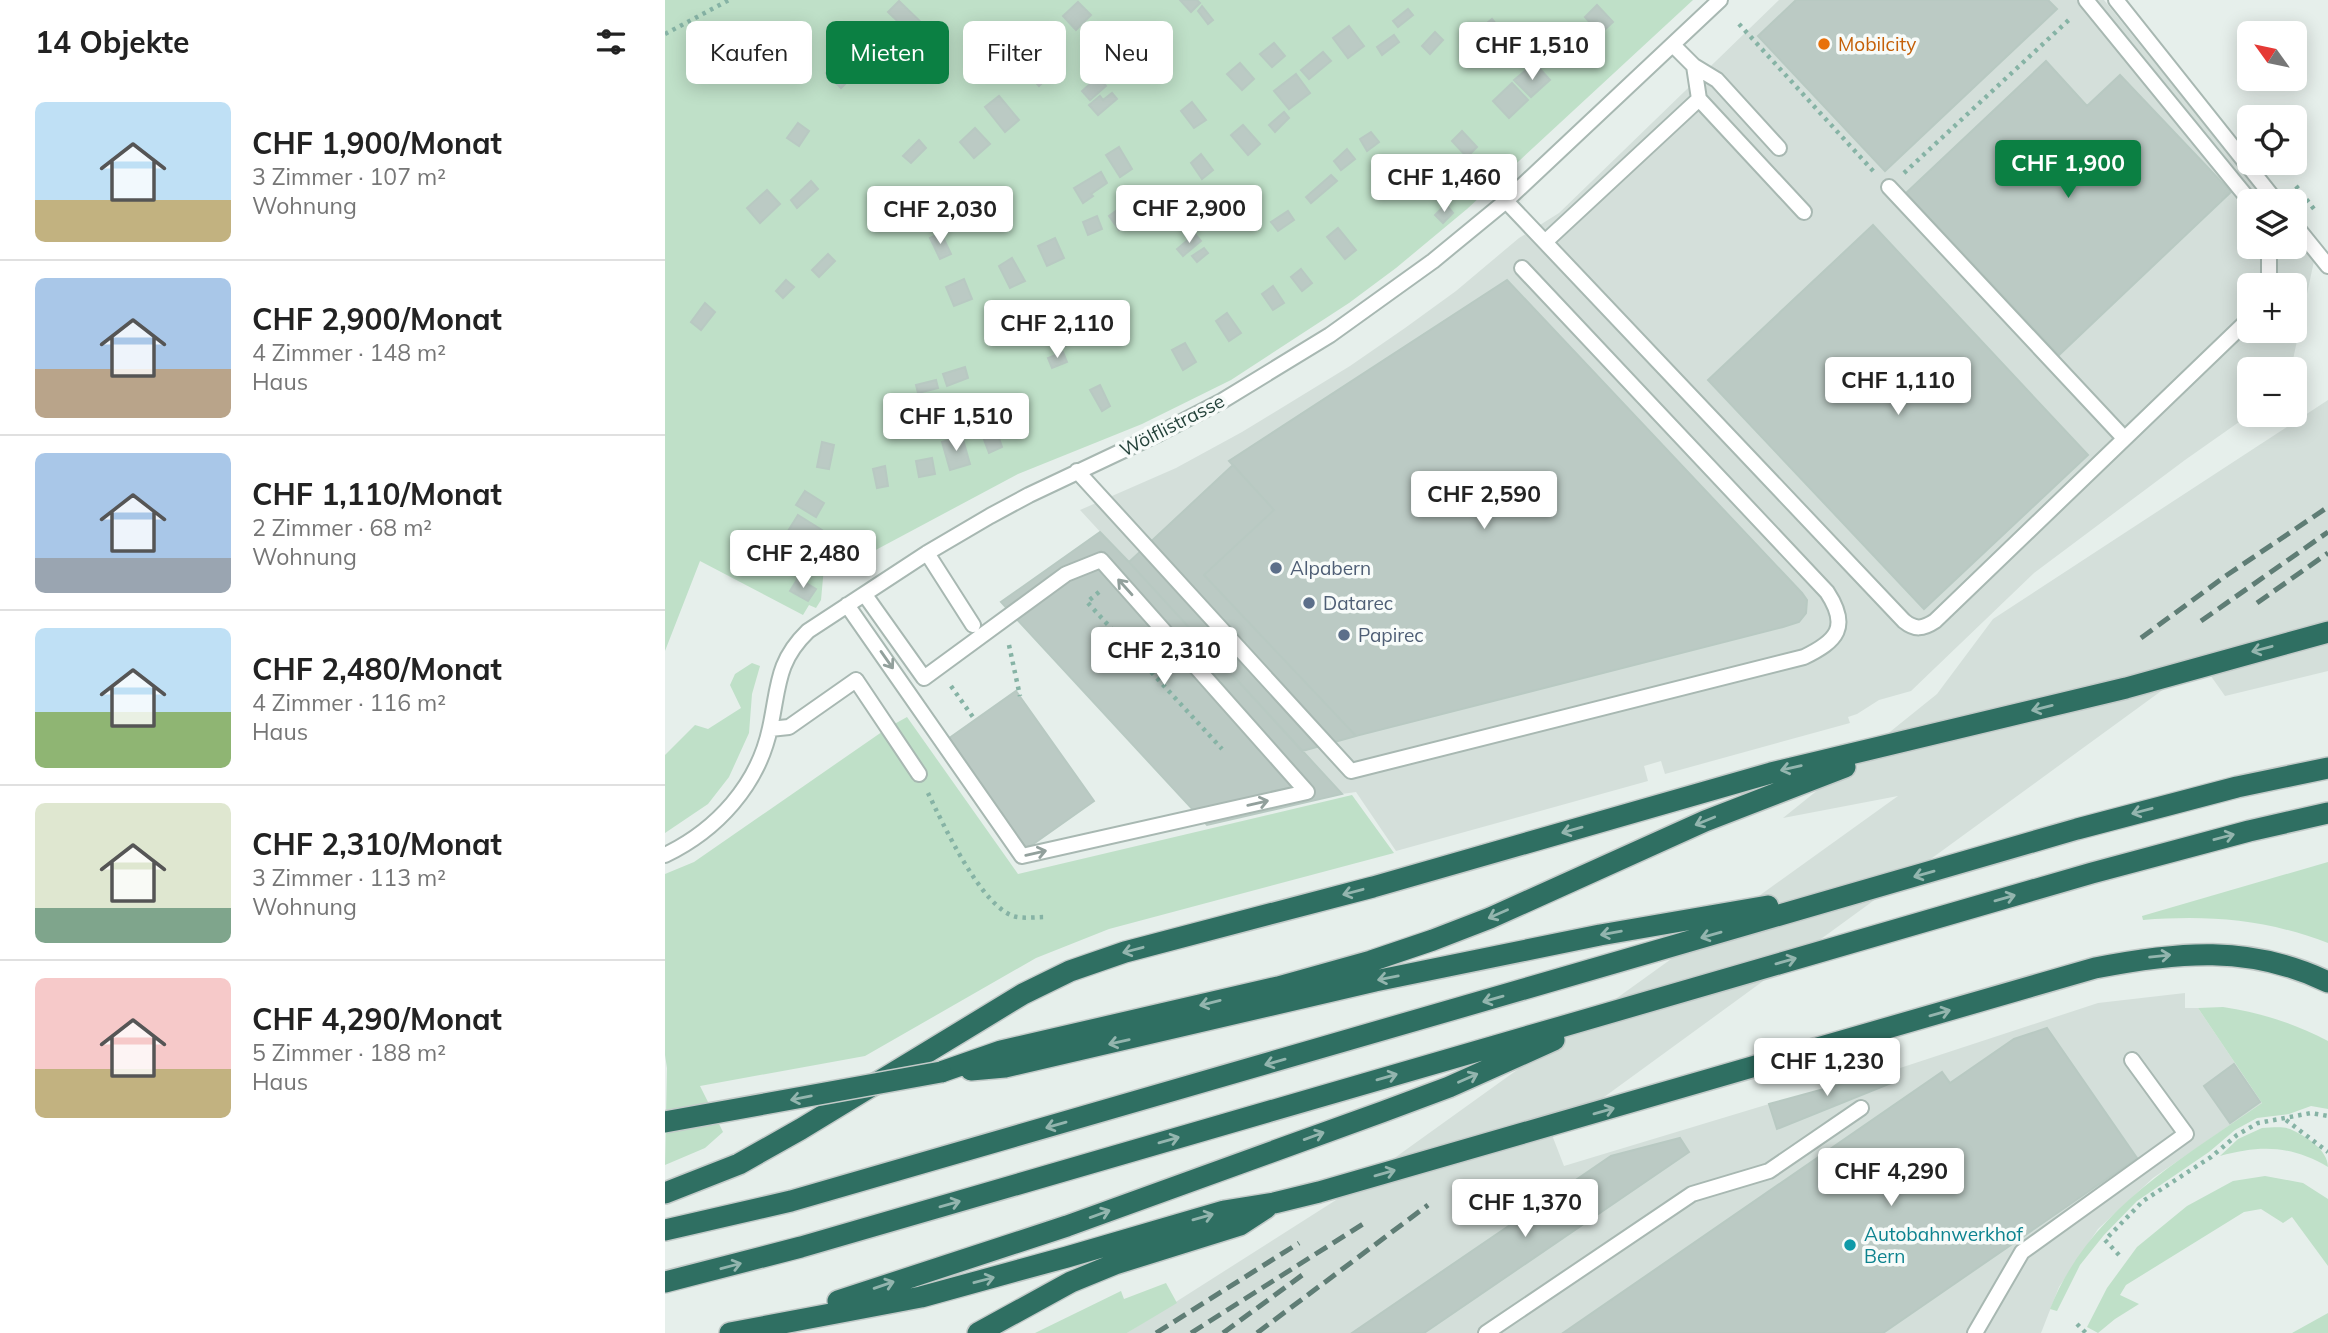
<!DOCTYPE html>
<html lang="de">
<meta charset="utf-8">
<style>
:root{--surface:#fff;--page:#f2f2f2;--text:#222;--muted:#767676;--line:#e0e0e0;--accent:#0b8043}
body{margin:0;font-family:Mulish,sans-serif;background:var(--page);color:var(--text);height:100vh;display:flex;flex-direction:column;font-size:26px;white-space:nowrap}
*{box-sizing:border-box;margin:0}
p{font-size:23px;color:var(--muted)}
.icon{flex:none;width:38px;height:38px;fill:none;stroke:currentColor;stroke-width:2;stroke-linecap:round;stroke-linejoin:round}
.map{position:relative;flex:1;overflow:hidden}
.panel{display:flex;flex-direction:column;background:var(--surface);width:665px}
.panel>*{flex:none}
.guide{position:absolute;left:21px;top:21px;width:665px;height:63px;display:flex;gap:14px}
.needle{width:46px;rotate:303deg}
.fabs{position:absolute;left:1572px;top:21px;display:grid;gap:14px}
.fabs a{display:grid;place-items:center;width:70px;height:70px;border-radius:10px;background:var(--surface);box-shadow:0 4px 18px #0003;font-size:35px}
.price{position:absolute;translate:-50% -60px;padding:0 16px;border-radius:7px;background:#fff;color:#222;font-size:23px;line-height:46px;filter:drop-shadow(0 2px 4px #0008)}
.price::after{content:'';position:absolute;left:50%;top:42px;width:21px;height:16px;margin-left:-10px;background:inherit;clip-path:polygon(0 0,100% 0,50% 100%)}
.price.on{background:var(--accent);color:#fff}
ul{padding:0;list-style:none}
li{display:flex;align-items:center;gap:21px;height:175px;padding:0 35px}
li+li{border-top:2px solid var(--line)}
li span{display:grid;place-items:center;flex:none;width:196px;height:140px;border-radius:10px;color:#555}
li>.icon{margin-inline-start:auto}
span .icon{width:84px;height:84px;fill:#fffc;stroke-width:1}
li b{font-size:30px}
h2{display:flex;justify-content:space-between;align-items:center;height:84px;padding:0 35px;font-size:30px}
.chip{padding:0 24px;border-radius:10px;background:var(--surface);box-shadow:0 4px 18px #0003;font-size:24px;line-height:63px}
.chip.on{background:var(--accent);color:#fff}
main{display:flex;flex:1;min-height:0}
.map>svg:first-child{display:block}
.built{fill:#d4dfda;fill-rule:evenodd}
.green{fill:#bfe0c8}
.building{fill:#bbcac4;stroke:#b8c9c2;stroke-width:2}
.lines{fill:none;stroke-linecap:round;stroke-linejoin:round}
.service-casing{stroke:#a8b8b2;stroke-width:18}
.motorway-casing{stroke:#c2cac8;stroke-width:24}
.path{stroke:#86b3a5;stroke-width:4.5;stroke-dasharray:3.5 5;stroke-linecap:butt}
.service{stroke:#fff;stroke-width:14}
.motorway{stroke:#2f6f62;stroke-width:21}
.rail{stroke:#5f7d75;stroke-width:5;stroke-dasharray:14 7;stroke-linecap:butt}
.motorway-bridge-casing{stroke:#c2cac8;stroke-width:24;stroke-linecap:butt}
.motorway-bridge{stroke:#2f6f62;stroke-width:21}
.oneway{stroke:#92a09c}
.oneway2{stroke:#93b5ae}
.food-dot{fill:#e8710a;stroke:#f7fbf9;stroke-width:2.5}
.service-dot{fill:#5c6f8a;stroke:#f7fbf9;stroke-width:2.5}
.culture-dot{fill:#0f9aa8;stroke:#f7fbf9;stroke-width:2.5}
.labels{text-anchor:middle;dominant-baseline:central;stroke-width:7;stroke-linejoin:round;paint-order:stroke}
.food-label{font-size:19px;fill:#c56008;stroke:#f7fbf9;text-anchor:start}
.street-label{font-size:19px;fill:#24423a;stroke:#f7fbf9}
.service-label{font-size:19px;fill:#4e5e75;stroke:#f7fbf9;text-anchor:start}
.culture-label{font-size:19px;fill:#0d838f;stroke:#f7fbf9;text-anchor:start}
</style>
<main>
<section class="panel">
<h2>14 Objekte<svg class="icon" aria-label="filters" viewBox="0 0 24 24"><path d="M4 7h16M4 17h16"/><circle cx="9" cy="7" r="2"/><circle cx="15" cy="17" r="2"/></svg></h2>
<ul>
<li><span style="background:linear-gradient(#bfe0f5 70%,#c2b280 0)"><svg class="icon" aria-label="home" viewBox="0 0 24 24"><path d="M3 11l9-7 9 7M6 9v11h12V9"/></svg></span><div><b>CHF 1,900/Monat</b><p>3 Zimmer · 107 m²</p><p>Wohnung</p></div></li>
<li><span style="background:linear-gradient(#a9c7e8 65%,#b9a48a 0)"><svg class="icon" aria-label="home" viewBox="0 0 24 24"><path d="M3 11l9-7 9 7M6 9v11h12V9"/></svg></span><div><b>CHF 2,900/Monat</b><p>4 Zimmer · 148 m²</p><p>Haus</p></div></li>
<li><span style="background:linear-gradient(#a9c7e8 75%,#9aa5b1 0)"><svg class="icon" aria-label="home" viewBox="0 0 24 24"><path d="M3 11l9-7 9 7M6 9v11h12V9"/></svg></span><div><b>CHF 1,110/Monat</b><p>2 Zimmer · 68 m²</p><p>Wohnung</p></div></li>
<li><span style="background:linear-gradient(#bfe0f5 60%,#8fb573 0)"><svg class="icon" aria-label="home" viewBox="0 0 24 24"><path d="M3 11l9-7 9 7M6 9v11h12V9"/></svg></span><div><b>CHF 2,480/Monat</b><p>4 Zimmer · 116 m²</p><p>Haus</p></div></li>
<li><span style="background:linear-gradient(#dfe7d0 75%,#7fa58c 0)"><svg class="icon" aria-label="home" viewBox="0 0 24 24"><path d="M3 11l9-7 9 7M6 9v11h12V9"/></svg></span><div><b>CHF 2,310/Monat</b><p>3 Zimmer · 113 m²</p><p>Wohnung</p></div></li>
<li><span style="background:linear-gradient(#f6c9c9 65%,#c2b280 0)"><svg class="icon" aria-label="home" viewBox="0 0 24 24"><path d="M3 11l9-7 9 7M6 9v11h12V9"/></svg></span><div><b>CHF 4,290/Monat</b><p>5 Zimmer · 188 m²</p><p>Haus</p></div></li>
</ul>
</section>
<div class="map">
<svg width="1663" height="1333" viewBox="0 0 1663 1333">
<rect width="100%" height="100%" fill="#e6efeb"/>
<path class="built" d="M1114,0H1439L1601,201H1584V247H1629V236L1649,261L1626,369H1584V415L1520,460L1369,573L1246,691L1214,700L1192,714L1183,717L1185,723L1000,774L996,761L979,766L983,781L731,851L691,792L677,794L415,510L511,468L577,432L685,366L740,328L791,291L854,238L894,213ZM1584,285H1629V331H1584Z
M1663,400V671L1560,696L1536,662L887,1135L899,1166L1104,1104L1232,1069L1433,1003L1520,993V1008H1533L1597,1103L1488,1178L1433,1229L1394,1287L1376,1333H462L671,1200L1233,796L1118,818L1272,694L1328,619Z"/>
<path class="green" d="M0,0H1028L802,209L731,268L684,303L566,380L477,424L353,474L177,568L159,567L156,600L151,608L144,605L138,615L35,561L0,651Z
M87,663L95,666L87,694L84,733L64,777L43,804L0,833V755L30,725L43,729L76,708L65,685L70,674Z
M242,717L353,874L687,795L729,853L444,929L371,958L200,1056L35,1086L58,1132L40,1148L0,1165L2,1068L0,1055V874L29,862L224,727Z
M1663,862V943C1600,919 1544,915 1478,920L1477,916Z
M1558,1007C1598,1013 1627,1023 1663,1041V1109L1646,1106L1624,1114L1592,1118L1570,1130L1544,1152L1472,1201L1439,1235L1415,1265L1392,1311L1385,1309C1424,1210 1514,1161 1597,1103L1533,1008Z
M1597,1128C1605,1128 1617,1126 1625,1129C1641,1136 1663,1150 1663,1167C1626,1145 1595,1145 1555,1156L1573,1139Z
M1600,1176L1638,1183L1663,1199V1266L1627,1217L1618,1223L1596,1209L1579,1212L1461,1285L1455,1295L1474,1304L1450,1319L1433,1333L1422,1327L1442,1288L1472,1247L1522,1206L1568,1181Z
M501,1283L512,1303L462,1333H370L456,1291L459,1299Z
M1663,1313V1333H1627Z"/>
<path class="building" d="M515,0H532L535,3L526,12Z
M1131,0H1383L1392,9L1220,171L1093,36Z
M234,1L260,26L250,38L223,12Z
M413,2L426,15L411,30L398,16Z
M932,5L948,22L935,34L920,17Z
M537,6L548,20L543,24L533,11Z
M743,9L748,15L733,27L728,21Z
M827,19L832,25L820,35L815,29Z
M684,26L699,46L683,58L668,38Z
M770,32L778,40L765,54L757,46Z
M729,35L734,42L717,55L712,47Z
M609,43L620,56L607,67L595,54Z
M371,46L392,68L374,86L364,75L368,71L357,59Z
M260,51L268,57L259,68L251,63Z
M658,52L666,61L644,79L636,70Z
M175,59L190,74L176,88L161,73Z
M1381,61L1422,106L1455,75L1566,192L1394,355L1241,193Z
M575,63L589,79L577,90L562,74Z
M875,69L885,80L866,97L849,80L861,70L867,77Z
M631,74L645,93L624,109L609,91Z
M433,77L441,86L425,100L417,91Z
M847,83L863,100L844,118L828,101Z
M447,93L452,99L433,115L424,105L435,96L438,100Z
M334,96L354,120L340,132L320,107Z
M527,102L541,120L529,128L516,111Z
M619,112L624,118L610,132L604,125Z
M133,123L144,131L134,146L122,138Z
M578,125L595,144L583,155L566,135Z
M310,128L325,144L309,158L295,142Z
M797,131L812,147L802,157L787,141Z
M706,132L714,142L702,151L695,139Z
M254,140L261,148L246,163L238,156Z
M454,147L467,169L455,177L441,155Z
M682,149L690,159L676,170L669,161Z
M536,154L548,170L537,179L526,163Z
M436,172L442,183L426,194L428,196L418,203L409,188Z
M666,175L672,181L646,203L641,197Z
M146,181L153,189L132,208L126,200Z
M483,189L497,211L484,219L470,198Z
M102,190L115,204L95,223L82,208Z
M781,204L788,213L778,223L770,215Z
M455,208L465,222L454,230L444,216Z
M623,211L629,220L613,231L606,222Z
M432,216L437,229L423,235L418,222Z
M1208,225L1423,455L1259,609L1043,380Z
M673,228L691,250L680,259L662,237Z
M276,233L286,254L275,259L265,238Z
M530,234L536,241L518,256L512,249Z
M390,238L399,258L382,266L373,246Z
M539,248L543,253L532,262L527,256Z
M163,254L170,261L154,277L147,270Z
M347,258L360,281L345,288L334,266Z
M636,269L647,283L637,291L626,277Z
M299,279L307,299L289,306L281,287Z
M121,280L129,287L118,298L111,291Z
M842,280L1137,593L1142,600L1141,613L1134,622L1118,627L691,736L539,575L609,510L564,461Z
M608,286L619,303L608,310L597,294Z
M40,303L50,312L36,330L26,322Z
M562,313L576,333L564,341L551,321Z
M390,321L394,329L380,336L376,327Z
M401,330L408,342L400,346L394,335Z
M520,343L531,362L518,370L507,350Z
M398,352L402,362L387,368L383,358Z
M300,367L303,378L282,386L278,374Z
M271,380L273,388L253,393L251,385Z
M435,385L445,406L437,411L425,390Z
M329,424L337,447L324,453L315,429Z
M297,436L305,464L285,470L277,442Z
M157,442L169,445L164,469L152,467Z
M267,458L270,474L254,477L251,461Z
M568,465L609,510L539,575L691,736L637,751L464,562Z
M220,466L223,486L212,488L208,469Z
M140,491L159,503L151,517L131,505Z
M133,515L157,530L144,551L120,536Z
M435,532L464,562L677,794L542,825L336,602Z
M133,578L151,589L143,601L125,591Z
M351,691L429,801L361,849L283,739Z
M1382,1028L1472,1158L1218,1333H898L1277,1072L1285,1083L1349,1039Z
M1569,1064L1595,1102L1565,1123L1539,1086Z
M1232,1069L1234,1080L1112,1129L1104,1104Z
M1015,1138L1024,1152L759,1333H687L946,1156Z"/>
<g class="lines">
<g class="service-casing">
<path id="service" d="M1421,0L1585,201
M1451,0L1611,201
M1008,45L1029,66L1034,99L1139,212
M1029,66L1052,80L1114,148
M1224,187L1459,438
M841,201L1239,621C1250,630 1258,629 1270,621L1584,319
M1629,224L1663,266
M880,242L1034,99
M1604,285V247
M412,471L686,771L1139,657C1172,641 1185,627 1162,592L857,268
M262,553L308,625
M182,605L357,856L642,792L436,560L401,574L259,678L200,595
M105,729L124,727L191,680L254,774
M0,855C52,830 93,785 105,728C114,687 111,662 143,631L262,553L325,516L364,495L493,434L557,401L665,335L768,261L841,201L1055,0
M821,1333L1027,1194L1104,1171L1196,1108
M1310,1333L1357,1252L1521,1134L1467,1060"/>
</g>
<g class="motorway-casing">
<path id="motorway" d="M306,1070L340,1067L710,981L935,935L1103,906
M276,1072L336,1051L613,987L706,961L768,940L825,918L1040,821L1180,767
M0,1193L74,1164L136,1129L358,994L405,971L460,952L708,887L1106,773L1461,688L1663,632
M0,1230L126,1201L1412,829L1572,787L1663,768
M0,1282L136,1247L1427,873L1584,831L1663,813
M173,1301L402,1226L717,1112L784,1087L889,1040
M65,1333L256,1297L402,1257L559,1211L609,1203L654,1192L1430,968C1512,952 1584,944 1663,982
M313,1333L406,1282L450,1264L575,1225L601,1208"/>
</g>
<path class="path" d="M1074,24L1210,173
M0,34L64,0
M1239,173L1407,17
M1631,186L1649,209
M434,592L422,602L557,749
M344,645L355,696
M286,686L310,720
M263,793C278,824 315,904 348,916C357,919 370,917 380,917
M1621,1120L1663,1152
M1454,1255L1440,1240L1478,1201L1546,1157L1572,1135L1593,1123L1646,1113L1663,1116
M1412,1324L1421,1333"/>
<use href="#service" class="service"/>
<use href="#motorway" class="motorway"/>
<path class="rail" d="M1592,603L1663,553
M1536,621L1663,532
M1476,638L1562,575L1663,507
M491,1333L634,1243
M526,1333L701,1222
M558,1333L640,1273
M592,1333L763,1205"/>
<g class="motorway-bridge-casing">
<path id="motorway-bridge" d="M0,1122L276,1072"/>
</g>
<use href="#motorway-bridge" class="motorway-bridge"/>
</g>
<defs><path id="oneway-shaft" d="M-6 0H5M1.5-3L5.5 0L1.5 3" fill="none" stroke-width="1.6" stroke-linecap="round" stroke-linejoin="round" transform="scale(1.75)"/></defs>
<g class="oneway">
<use href="#oneway-shaft" transform="translate(460 587) rotate(-132)"/>
<use href="#oneway-shaft" transform="translate(222 660) rotate(55)"/>
<use href="#oneway-shaft" transform="translate(593 803) rotate(-13)"/>
<use href="#oneway-shaft" transform="translate(371 853) rotate(-13)"/>
</g>
<g class="oneway2">
<use href="#oneway-shaft" transform="translate(1597 649) rotate(165)"/>
<use href="#oneway-shaft" transform="translate(1377 708) rotate(166)"/>
<use href="#oneway-shaft" transform="translate(1126 768) rotate(167)"/>
<use href="#oneway-shaft" transform="translate(1477 811) rotate(165)"/>
<use href="#oneway-shaft" transform="translate(1040 821) rotate(158)"/>
<use href="#oneway-shaft" transform="translate(907 830) rotate(164)"/>
<use href="#oneway-shaft" transform="translate(1559 837) rotate(-15)"/>
<use href="#oneway-shaft" transform="translate(1259 874) rotate(164)"/>
<use href="#oneway-shaft" transform="translate(688 892) rotate(165)"/>
<use href="#oneway-shaft" transform="translate(1340 898) rotate(-16)"/>
<use href="#oneway-shaft" transform="translate(833 914) rotate(156)"/>
<use href="#oneway-shaft" transform="translate(946 933) rotate(170)"/>
<use href="#oneway-shaft" transform="translate(1046 935) rotate(164)"/>
<use href="#oneway-shaft" transform="translate(468 950) rotate(165)"/>
<use href="#oneway-shaft" transform="translate(1495 956) rotate(-6)"/>
<use href="#oneway-shaft" transform="translate(1121 961) rotate(-16)"/>
<use href="#oneway-shaft" transform="translate(723 978) rotate(169)"/>
<use href="#oneway-shaft" transform="translate(828 999) rotate(164)"/>
<use href="#oneway-shaft" transform="translate(545 1003) rotate(166)"/>
<use href="#oneway-shaft" transform="translate(1275 1013) rotate(-16)"/>
<use href="#oneway-shaft" transform="translate(454 1042) rotate(167)"/>
<use href="#oneway-shaft" transform="translate(610 1062) rotate(164)"/>
<use href="#oneway-shaft" transform="translate(722 1077) rotate(-16)"/>
<use href="#oneway-shaft" transform="translate(803 1078) rotate(-24)"/>
<use href="#oneway-shaft" transform="translate(136 1098) rotate(169)"/>
<use href="#oneway-shaft" transform="translate(939 1111) rotate(-16)"/>
<use href="#oneway-shaft" transform="translate(391 1125) rotate(164)"/>
<use href="#oneway-shaft" transform="translate(649 1136) rotate(-20)"/>
<use href="#oneway-shaft" transform="translate(504 1140) rotate(-16)"/>
<use href="#oneway-shaft" transform="translate(720 1173) rotate(-16)"/>
<use href="#oneway-shaft" transform="translate(285 1204) rotate(-16)"/>
<use href="#oneway-shaft" transform="translate(435 1214) rotate(-20)"/>
<use href="#oneway-shaft" transform="translate(538 1217) rotate(-16)"/>
<use href="#oneway-shaft" transform="translate(66 1266) rotate(-15)"/>
<use href="#oneway-shaft" transform="translate(319 1280) rotate(-15)"/>
<use href="#oneway-shaft" transform="translate(219 1285) rotate(-19)"/>
</g>
<circle class="food-dot" cx="1159" cy="44" r="7"/>
<g class="service-dot">
<circle cx="611" cy="568" r="7"/>
<circle cx="644" cy="603" r="7"/>
<circle cx="679" cy="635" r="7"/>
</g>
<circle class="culture-dot" cx="1185" cy="1245" r="7"/>
<g class="labels">
<g class="food-label">
<text x="1173" y="44">Mobilcity</text>
</g>
<g class="street-label">
<text transform="translate(507 425) rotate(-27)">Wölflistrasse</text>
</g>
<g class="service-label">
<text x="625" y="568">Alpabern</text>
<text x="658" y="603">Datarec</text>
<text x="693" y="635">Papirec</text>
</g>
<g class="culture-label">
<text x="1199" y="1234">Autobahnwerkhof<tspan x="1199" dy="22">Bern</tspan></text>
</g>
</g>
</svg>
<div class="fabs">
<a><svg class="needle" viewBox="-14 -14 28 28"><path d="M0-13l5 13h-10z" fill="#e53935"/><path d="M0 13l5-13h-10z" fill="#767676"/></svg></a>
<a><svg class="icon" aria-label="locate" viewBox="0 0 24 24"><circle cx="12" cy="12" r="6"/><path d="M12 2v4M12 18v4M2 12h4M18 12h4"/></svg></a>
<a><svg class="icon" aria-label="layers" viewBox="0 0 24 24"><path d="M12 4l9 5-9 5-9-5zM3 14l9 5 9-5"/></svg></a>
<a>+</a>
<a>−</a>
</div>
<b class="price" style="left:867px;top:82px">CHF 1,510</b>
<b class="price on" style="left:1403px;top:200px">CHF 1,900</b>
<b class="price" style="left:779px;top:214px">CHF 1,460</b>
<b class="price" style="left:524px;top:245px">CHF 2,900</b>
<b class="price" style="left:275px;top:246px">CHF 2,030</b>
<b class="price" style="left:392px;top:360px">CHF 2,110</b>
<b class="price" style="left:1233px;top:417px">CHF 1,110</b>
<b class="price" style="left:291px;top:453px">CHF 1,510</b>
<b class="price" style="left:819px;top:531px">CHF 2,590</b>
<b class="price" style="left:138px;top:590px">CHF 2,480</b>
<b class="price" style="left:499px;top:687px">CHF 2,310</b>
<b class="price" style="left:1162px;top:1098px">CHF 1,230</b>
<b class="price" style="left:1226px;top:1208px">CHF 4,290</b>
<b class="price" style="left:860px;top:1239px">CHF 1,370</b>
<div class="guide">
<a class="chip">Kaufen</a>
<a class="chip on">Mieten</a>
<a class="chip">Filter</a>
<a class="chip">Neu</a>
</div>
</div>
</main>
